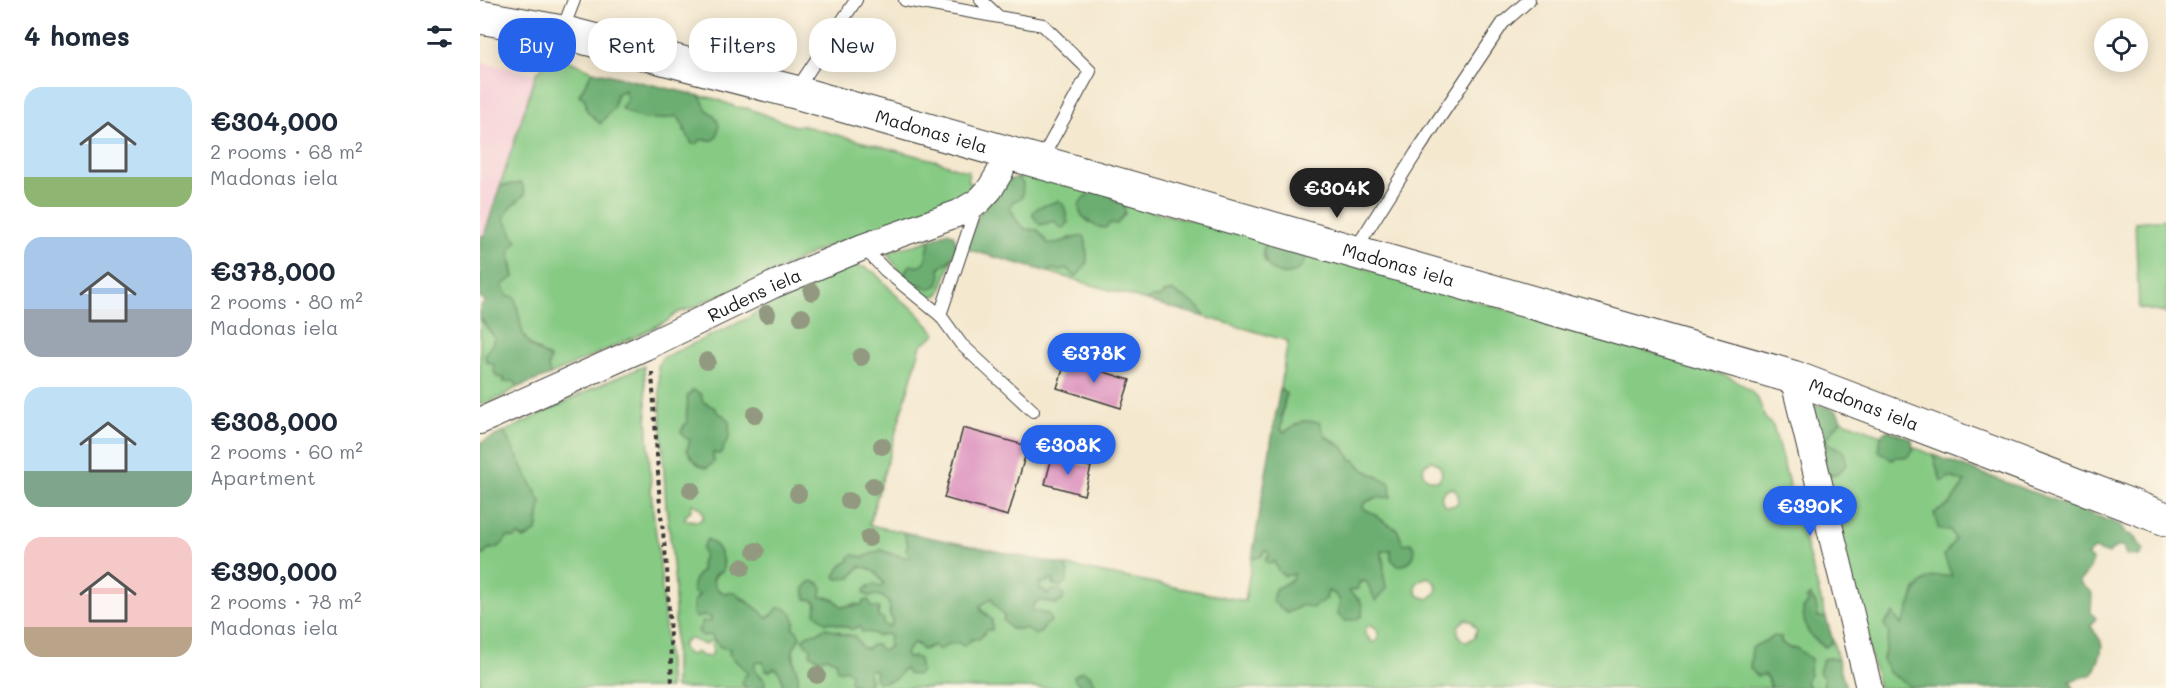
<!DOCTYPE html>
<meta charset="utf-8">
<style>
:root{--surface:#fff;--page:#f2f2f3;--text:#1f2937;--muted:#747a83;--accent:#2563eb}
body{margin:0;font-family:Mali,sans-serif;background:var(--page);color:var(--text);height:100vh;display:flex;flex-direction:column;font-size:22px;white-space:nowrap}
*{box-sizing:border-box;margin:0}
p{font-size:20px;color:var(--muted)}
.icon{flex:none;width:33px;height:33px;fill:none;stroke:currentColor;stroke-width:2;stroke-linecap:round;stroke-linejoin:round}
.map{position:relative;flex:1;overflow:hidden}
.panel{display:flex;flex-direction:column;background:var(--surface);width:480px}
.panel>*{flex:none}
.guide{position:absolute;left:18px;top:18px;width:570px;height:54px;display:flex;gap:12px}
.tools{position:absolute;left:1614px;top:18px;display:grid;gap:12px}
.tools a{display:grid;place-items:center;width:54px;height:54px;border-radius:50%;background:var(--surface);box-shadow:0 3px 15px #0003;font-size:30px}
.price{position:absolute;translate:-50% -51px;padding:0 14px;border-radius:21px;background:var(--accent);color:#fff;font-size:20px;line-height:39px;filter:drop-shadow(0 2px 3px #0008)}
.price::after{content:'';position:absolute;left:50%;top:36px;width:18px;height:14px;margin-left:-9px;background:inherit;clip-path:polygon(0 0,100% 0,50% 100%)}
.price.selected{background:#222;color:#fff}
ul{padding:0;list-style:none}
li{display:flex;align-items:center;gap:18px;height:150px;padding:0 24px}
li span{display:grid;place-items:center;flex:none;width:168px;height:120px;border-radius:18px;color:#555}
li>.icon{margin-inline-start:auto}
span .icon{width:72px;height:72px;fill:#fffc;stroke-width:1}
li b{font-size:26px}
h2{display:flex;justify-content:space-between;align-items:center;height:72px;padding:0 24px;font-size:26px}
.pill{padding:0 21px;border-radius:24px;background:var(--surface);box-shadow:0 3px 15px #0003;font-size:21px;line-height:54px}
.pill.selected{background:var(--accent);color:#fff}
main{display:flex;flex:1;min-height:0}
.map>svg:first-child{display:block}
.built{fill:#f6cfd8}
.green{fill:#86ca84;stroke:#517350;stroke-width:1.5;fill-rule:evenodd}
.forest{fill:#6cae72;stroke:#446547;stroke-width:1.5}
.building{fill:#dd92bf}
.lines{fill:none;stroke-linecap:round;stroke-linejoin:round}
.service-casing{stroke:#3c3b37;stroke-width:14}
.minor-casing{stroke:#3c3b37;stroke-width:28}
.secondary-casing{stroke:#3c3b37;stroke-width:35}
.path{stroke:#3c3b37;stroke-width:4;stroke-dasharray:4.5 4.5;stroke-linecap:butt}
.service{stroke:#fff;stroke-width:12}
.minor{stroke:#fff;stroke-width:26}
.secondary{stroke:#fff;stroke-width:33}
.tree{fill:#929980}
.labels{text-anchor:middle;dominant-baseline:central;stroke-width:5;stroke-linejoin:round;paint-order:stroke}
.street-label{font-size:18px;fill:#1c1c1c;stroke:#fcf5e5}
</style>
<main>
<section class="panel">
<h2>4 homes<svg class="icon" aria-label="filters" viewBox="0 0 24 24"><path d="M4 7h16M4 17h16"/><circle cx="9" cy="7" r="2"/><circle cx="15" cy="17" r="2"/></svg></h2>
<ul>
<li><span style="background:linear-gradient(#bfe0f5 75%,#8fb573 0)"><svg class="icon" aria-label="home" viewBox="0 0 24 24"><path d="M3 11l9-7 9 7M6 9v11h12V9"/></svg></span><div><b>€304,000</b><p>2 rooms · 68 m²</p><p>Madonas iela</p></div></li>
<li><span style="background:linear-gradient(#a9c7e8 60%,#9aa5b1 0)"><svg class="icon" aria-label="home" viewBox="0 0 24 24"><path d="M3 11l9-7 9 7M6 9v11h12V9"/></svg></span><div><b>€378,000</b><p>2 rooms · 80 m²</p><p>Madonas iela</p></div></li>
<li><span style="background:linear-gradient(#bfe0f5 70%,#7fa58c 0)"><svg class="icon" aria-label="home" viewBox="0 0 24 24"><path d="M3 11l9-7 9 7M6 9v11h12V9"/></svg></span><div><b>€308,000</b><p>2 rooms · 60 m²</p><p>Apartment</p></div></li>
<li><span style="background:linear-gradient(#f6c9c9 75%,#b9a48a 0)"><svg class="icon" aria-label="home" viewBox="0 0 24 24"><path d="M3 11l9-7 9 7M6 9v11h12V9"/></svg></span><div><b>€390,000</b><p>2 rooms · 78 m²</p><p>Madonas iela</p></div></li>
</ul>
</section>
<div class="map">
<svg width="1686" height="688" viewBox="0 0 1686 688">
<rect width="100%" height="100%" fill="#fcf5e5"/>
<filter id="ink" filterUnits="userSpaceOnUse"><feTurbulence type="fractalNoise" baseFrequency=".0167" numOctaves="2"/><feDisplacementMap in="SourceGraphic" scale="12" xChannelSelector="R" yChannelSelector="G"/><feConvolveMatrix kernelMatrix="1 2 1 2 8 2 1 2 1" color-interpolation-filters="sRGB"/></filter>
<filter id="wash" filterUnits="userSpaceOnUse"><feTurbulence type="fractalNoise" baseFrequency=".008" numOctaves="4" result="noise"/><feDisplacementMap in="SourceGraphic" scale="24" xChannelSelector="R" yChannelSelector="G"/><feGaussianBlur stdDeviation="1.35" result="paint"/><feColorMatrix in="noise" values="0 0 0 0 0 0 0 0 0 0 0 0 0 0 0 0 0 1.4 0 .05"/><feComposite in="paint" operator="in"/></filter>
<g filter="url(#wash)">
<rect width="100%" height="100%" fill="#f4e8cf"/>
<path class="built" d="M0,62L56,74L4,236H0Z"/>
<path class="green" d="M71,57L87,60L113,71L99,95L105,99L107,111L120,123L134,107L136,94L146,90L147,100L183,119L197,116L204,124V132L220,140H232L235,116L227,110L220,96L233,98L256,107L267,108L315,126L322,125C366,138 409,149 454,160C466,163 476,170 489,171L488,180L495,188L475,203L343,248L272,283L223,302L218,306L197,313L187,321L157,336L70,375L60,351C39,342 38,317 35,297L27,296L22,285L34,277L30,254L31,245L24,218L29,209L45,194L41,183L20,186L56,74Z
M543,173L613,191L600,206L602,214L609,223H631L645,214L644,205L791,239L784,245L783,253L785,263L826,251L1218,366C1238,373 1264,380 1277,398C1285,409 1279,416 1293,426L1346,618L1338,617L1336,604L1330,595C1327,617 1324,635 1345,647L1353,641L1358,660L1350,658L1343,688H1330C1322,681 1330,669 1331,659L1316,648H1309L1300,642L1286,675L1291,688H685L679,684L660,688H618L615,685L595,680L604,688H384L390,683L388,676L390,669L395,670L398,682C410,682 416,681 422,670L427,669L431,658H427L425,654L433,643L446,649L454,645L477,641L489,642L507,630V614L501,610L500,606L513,597L531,629H547L560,633L565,626L571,621L563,614L552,611L553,604L561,600L576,604L583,600L559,589V581L563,582L572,579L574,580L588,572L584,565L765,601L772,559L782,556L783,551L787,550L799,571L815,574L812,580L795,589L807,613L847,591L855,594L860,601C867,591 874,583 886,581L889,585L903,580L904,559L901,551L911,550L923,544L917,529L901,522L896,515L883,508L884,503L895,498L901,478L884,470L875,460H872L863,447L823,421L804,432L800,428L806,394L800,388L808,341L725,317C719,301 704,301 693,291L686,292L680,297H672L667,301L568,272L572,269L587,268L594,276L607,263L606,242L591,237L579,244H568L558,230L545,229L537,221L530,208L543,184L538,178ZM578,201L588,223L583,228L579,227L576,221L569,222V204ZM952,461C959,463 961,467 962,474L958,481L948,479L943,474L944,465ZM973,488L978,494V502L973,506H966C958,498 961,490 973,488ZM949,577L957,585L956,593L948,599L939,596L936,592V584L942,579ZM986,619L992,622L997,629L995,637L987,642C979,639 977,635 978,626ZM892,625L898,630V639L893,643L885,634L886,627Z
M1686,219V313L1659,308L1655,222Z
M450,240L445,263L439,267L427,268L424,276L409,257L408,253C420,246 436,246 450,240Z
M472,259L460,293L456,296H446L432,283L439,285Z
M373,266L384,267L394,272L423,302L433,308L456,334L441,345L389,525L423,532L428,544L426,550L430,556L428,559C419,554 410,555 401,550C383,560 362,556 357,579C366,578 374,577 379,567C392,566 398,574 404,584L401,587L398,585L388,586L392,596C401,592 407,600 411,608L409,613L413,620L410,628L403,624L391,607L375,604L362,607L333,600C340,606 340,616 346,623L351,622L372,629L380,626L393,633L407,634L410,637L411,646L403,651L381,648C378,640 374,634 364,635L358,631L331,648L350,659L357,661L358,664L371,673L375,685L382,688H284C285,679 281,675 274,669L276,662H283L286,670L290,671L294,668L299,671L302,678L315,667L313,650L318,632L292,615L286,618L265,599L244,593L236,588L233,580L244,562L235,544C227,552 219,558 222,571L216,576L215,582L219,595L214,602L215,610L231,618C231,635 230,645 250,649L253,659L260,663L268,673L262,683L266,688H195V586L191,544L186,506L178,366L182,358L266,319L302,295ZM223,402C237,407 243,423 250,436L244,446L233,452L210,445V440L203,427L207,422L209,405ZM212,504C219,506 224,509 223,518L219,521L206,520L205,517L211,510ZM207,639H211L225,645L230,641L232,642L233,651L230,657L222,656L216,652L212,655C207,654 204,652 202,646Z
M0,318L14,337L13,343L7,351L14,365L24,378V382L35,381L38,387L21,397L0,405Z
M164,366L172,503L180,564L190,688H0V555H4L8,549L17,548L27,537L38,534L44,538L57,531L61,502L24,432L122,384Z
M1361,420L1401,435L1400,451L1417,457L1433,451V447L1453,455L1461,481L1470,477L1485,482L1470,504V530L1475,539L1473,576L1435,589C1429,611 1428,621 1409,635L1403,659L1425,682L1433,688H1399L1344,474L1347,438Z"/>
<path class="forest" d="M113,71L220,96L227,110L235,116L239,125L237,136L233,140H220L218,143L212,144C206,134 204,124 197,116C173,121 162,122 141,108L147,100L145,90L136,94L134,107L120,124L107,111L105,99L99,95Z
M538,178L543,184L542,198L533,201L530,208L537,221L545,229L558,230L568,244C581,244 591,237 604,236L606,242L607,263L597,276H594L587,268L581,271L572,269L568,272L490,250L487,244L498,215L525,180Z
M42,183L45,194L29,209L24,218L37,241C26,250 31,264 34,277L22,285L27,296L35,297L43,334L51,347L70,358L68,367L70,375L38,387L34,381L24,382V378L17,377L14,372V365L6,361L5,355L13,343L14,337L0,318V306L5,302L0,297V236H4L20,186Z
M613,191L629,193L637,202H641L644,205L645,214L637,224L631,223L625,228C614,227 593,215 601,201C604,197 610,194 613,191Z
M579,201C587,205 585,214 588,222L583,228L579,227L575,221L560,225L553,216V212L559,207Z
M467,232L473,234C481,249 473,260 459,268L461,274L458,285L449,289L442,285L432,283L424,276L427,268L431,265L439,267L445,262L450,240Z
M791,239L826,251C825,286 779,280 784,245Z
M693,291C704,301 719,301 725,317L667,301L672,297H680L686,292Z
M800,388L806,394L801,415L802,423L800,428L804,432L823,421L839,422L846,437L863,447L872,460H875L884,470L910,483L911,497L895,498L884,503L883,508C897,515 902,522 917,529L923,544L931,543L934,548V555L927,564L918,566L911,559V550L901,551C906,563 901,576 907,588L896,601L886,581L879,582L878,589L868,591C879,600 884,599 882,616L874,620L865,621L857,614L860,601L855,594L848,591L846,599L832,608L823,605L807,613L792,601L795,589L812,580L814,574L805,576L799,572L794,562L789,564L785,560L789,556L787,550L784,551L782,556L772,559Z
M213,390L221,394L223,402L235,408L238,413L243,415L249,421L250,436L244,446L243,452L239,454L233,453L234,462L227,468C217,466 212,459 207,450L210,440L205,438L201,431L207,422C205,413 209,407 207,397Z
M1338,404L1357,411L1361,420L1347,438L1348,444L1363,450L1367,464L1356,475L1344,474L1331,408Z
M1408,430L1432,439L1433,451L1427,457H1417L1412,460L1399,451L1401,435Z
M24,432L61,502L57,531L44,539L38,535L35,538L27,537C22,546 19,548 8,549L4,555H0V443Z
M1453,455L1641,525L1645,533L1653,536L1664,550L1659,556L1646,555L1643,546L1634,548L1629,554L1614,549L1607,556L1613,561L1609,570L1599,582L1612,593L1611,613L1616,618L1611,625C1613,632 1619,636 1621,642C1624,652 1616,665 1613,674L1590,681L1594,688H1433L1408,672L1403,659L1409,635L1404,624L1413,613L1421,625C1433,608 1430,585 1452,577C1458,575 1467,576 1472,576L1464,556L1475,539L1470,530H1459L1454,513L1470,504L1485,482L1470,477L1461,482Z
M423,532L584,565L588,572L587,582L580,587L572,584L574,580L572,579H569L567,582H559L561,585L559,589L564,590L567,594L573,590H580L584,596L583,600L576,604L561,600L553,604L552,611H558L563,614L568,613L571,621L565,626L560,633L555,635L547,629H531L523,620L525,617L514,604L512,598L500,606L501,610L512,620V630H507L499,639H492L484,646L477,642L473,644H467L465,647L458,650L454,645L442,650L438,644L433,643L425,654L427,658L435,657L439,659L441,672L437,675L428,674L426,669L422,670C416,681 410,682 398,682L395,677L396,673L395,670L390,669L388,676L391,680L384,688L372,684L370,681L371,673L365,669L360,671L356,668V661L346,657C340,661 336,658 330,654L331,648L325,644L323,639L328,634L338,633C347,622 354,633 365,635C368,636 372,635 375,636L382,648L388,649L391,645H397L403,651L410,646L408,643L410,637L407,634L396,636L393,633L382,632L380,626L372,629L351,622L346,623L335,613L337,604L333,600L326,599L324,588L331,581L339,583L342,588L341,597C351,597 355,599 362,607L381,605L384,601L389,600L391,607L399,608L398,617L404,619L403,624L410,627L413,620L410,616C411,599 405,593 388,596L384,593L385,589C389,585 396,584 401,587L404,584C398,574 391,566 379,567L371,578L357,579L355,576L361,566L369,561V557L374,555L384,557L401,550C410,555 419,555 428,558L430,556L426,550L428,544Z
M227,539C239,546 244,557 243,571L234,575L233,580L236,589L244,593L255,592C262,602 278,605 286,618L292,615L298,608H305L313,615L315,622L313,628L318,632L320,637C318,641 314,647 313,650C309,663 325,675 315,687H308L302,685C303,677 301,672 294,668L290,671L286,670L283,662H276L274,669L285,681L284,688H266L262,683L264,677L268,673L249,654L250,649L240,647L231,635L223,636L218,631L223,621L231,622V617L223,616L217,618L213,615L214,602L219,595L213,592C211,584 216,576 222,571L221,564L224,555L222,548Z
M1330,595L1336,604L1338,617L1346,618L1353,641L1346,647C1328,637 1324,629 1323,609L1329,602L1326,599Z
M1294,636L1301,637V642L1309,648H1316L1331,659L1329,670L1330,675L1326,680L1327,685L1330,688H1291L1286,675L1277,676L1270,668L1272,648C1280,642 1286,642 1294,636Z
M1350,658L1358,660L1366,688H1343L1344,679L1339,672L1343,659Z
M602,671C613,674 611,681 618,688H604L595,680L594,676Z"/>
<g id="blocks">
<path class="building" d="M586,360L650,380L641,408L577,388Z
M483,428L548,446L528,516L464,498Z
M572,457L611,467L604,495L565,484Z"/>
</g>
</g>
<g filter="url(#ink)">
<use href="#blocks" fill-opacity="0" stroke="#3c3b37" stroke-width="1.5"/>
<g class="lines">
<g class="service-casing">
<path id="service" d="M425,0L563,25L610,71L561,160
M501,0L519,17
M82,31L94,0
M317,89L376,0
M497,205L460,315L481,344L553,411
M383,247L405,270L460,315
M875,250L936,153L1023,23L1049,0"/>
</g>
<g class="minor-casing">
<g id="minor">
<path d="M1313,377L1389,688"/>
<path id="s1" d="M0,421L165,347L293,285L383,247L479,213L499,201L510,189L520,172L526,153"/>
</g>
</g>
<g class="secondary-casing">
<g id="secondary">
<path id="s2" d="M0,17L82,32L315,92L1313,377L1686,519"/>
</g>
</g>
<path class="path" d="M172,372L180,506L187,567L192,685"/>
<use href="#service" class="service"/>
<use href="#minor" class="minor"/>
<use href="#secondary" class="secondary"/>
</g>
<g class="tree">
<circle cx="332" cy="292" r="9"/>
<circle cx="287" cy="314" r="9"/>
<circle cx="322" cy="317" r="9"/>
<circle cx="381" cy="357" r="9"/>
<circle cx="227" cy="361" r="9"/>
<circle cx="275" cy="415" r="9"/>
<circle cx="402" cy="446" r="9"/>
<circle cx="393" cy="486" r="9"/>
<circle cx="211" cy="490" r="9"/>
<circle cx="318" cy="494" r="9"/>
<circle cx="369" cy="501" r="9"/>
<circle cx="389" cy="538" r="9"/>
<circle cx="276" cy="551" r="9"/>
<circle cx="262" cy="567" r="9"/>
<circle cx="337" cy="675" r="9"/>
</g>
</g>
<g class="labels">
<g class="street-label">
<text stroke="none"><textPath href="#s2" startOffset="466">Madonas iela</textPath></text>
<text stroke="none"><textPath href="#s2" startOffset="952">Madonas iela</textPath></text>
<text stroke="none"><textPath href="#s1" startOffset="302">Rudens iela</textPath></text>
<text stroke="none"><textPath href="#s2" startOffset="1438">Madonas iela</textPath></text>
</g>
</g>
</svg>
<div class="tools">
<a><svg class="icon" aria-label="locate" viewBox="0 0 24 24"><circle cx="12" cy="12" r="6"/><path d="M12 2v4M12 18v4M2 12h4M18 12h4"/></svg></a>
</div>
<b class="price selected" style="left:857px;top:219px">€304K</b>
<b class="price" style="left:614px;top:384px">€378K</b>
<b class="price" style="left:588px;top:476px">€308K</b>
<b class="price" style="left:1330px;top:537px">€390K</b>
<div class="guide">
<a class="pill selected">Buy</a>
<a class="pill">Rent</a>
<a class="pill">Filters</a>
<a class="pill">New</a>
</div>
</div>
</main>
